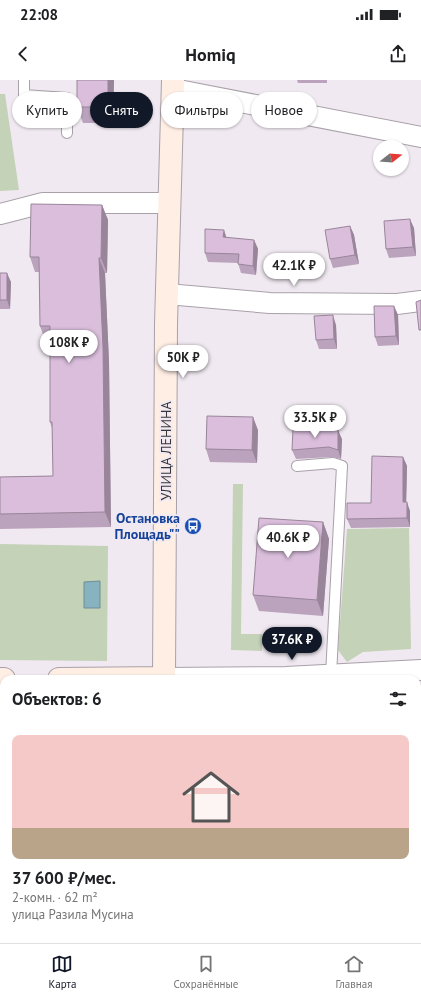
<!DOCTYPE html>
<html lang="ru">
<meta charset="utf-8">
<style>
:root{--surface:#fff;--page:#f2f2f2;--text:#202124;--muted:#757577;--line:#e0e0e0;--accent:#111827}
body{margin:0;font-family:"PT Sans",sans-serif;background:var(--page);color:var(--text);height:100vh;display:flex;flex-direction:column;font-size:15px;white-space:nowrap}
*{box-sizing:border-box;margin:0}
p{font-size:13px;color:var(--muted)}
.icon{flex:none;width:22px;height:22px;fill:none;stroke:currentColor;stroke-width:2;stroke-linecap:round;stroke-linejoin:round}
.map{position:relative;flex:1;overflow:hidden}
.side{position:absolute;left:0px;top:595px;width:421px;height:268px;display:flex;flex-direction:column;background:var(--surface);border-radius:12px 12px 0 0;box-shadow:0 1px 3px #0004}
.side>*{flex:none}
.banner{position:absolute;left:12px;top:12px;width:397px;height:36px;display:flex;gap:8px}
.needle{width:26px;rotate:73deg}
.fabs{position:absolute;left:373px;top:60px;display:grid;gap:8px}
.fabs a{display:grid;place-items:center;width:36px;height:36px;border-radius:50%;background:var(--surface);box-shadow:0 1px 3px #0004;font-size:20px}
.price{position:absolute;translate:-50% -34px;padding:0 9px;border-radius:14px;background:#fff;color:#222;font-size:13px;line-height:26px;filter:drop-shadow(0 1px 2px #0008)}
.price::after{content:'';position:absolute;left:50%;top:24px;width:12px;height:9px;margin-left:-6px;background:inherit;clip-path:polygon(0 0,100% 0,50% 100%)}
.price.current{background:var(--accent);color:#fff}
ul{padding:0;list-style:none}
li{display:grid;align-content:center;gap:8px;height:212px;padding:0 12px}
li span{display:grid;place-items:center;height:124px;border-radius:8px;color:#555}
li>.icon{margin-inline-start:auto}
span .icon{width:72px;height:72px;fill:#fffc;stroke-width:1}
li b{font-size:17px}
h2{display:flex;justify-content:space-between;align-items:center;height:48px;padding:0 12px;font-size:17px}
.pill{padding:0 14px;border-radius:18px;background:var(--surface);box-shadow:0 1px 3px #0004;font-size:14px;line-height:36px}
.pill.current{background:var(--accent);color:#fff}
.status{display:flex;justify-content:space-between;align-items:center;height:28px;padding:0 20px;background:var(--surface);direction:ltr}
.status svg{height:11px;fill:currentColor}
header{display:flex;justify-content:space-between;align-items:center;height:52px;padding:0 12px;background:var(--surface);font-size:18px;font-weight:800}
.dock{display:flex;justify-content:space-around;align-items:center;height:56px;border-top:1px solid var(--line);background:var(--surface);font-size:11px;color:var(--muted)}
.dock a{display:grid;justify-items:center;gap:2px}
.dock .current{color:var(--accent)}
.map>svg:first-child{display:block}
.green{fill:#c4d2b8}
.water{fill:#87b3c0;stroke:#6f8d97}
.lines{fill:none;stroke-linecap:round;stroke-linejoin:round}
.lane-casing{stroke:#a8a1a8;stroke-width:12}
.street-casing{stroke:#a8a1a8;stroke-width:22}
.secondary-casing{stroke:#a8a1a8;stroke-width:24}
.lane{stroke:#fff;stroke-width:10}
.street{stroke:#fff;stroke-width:20}
.secondary{stroke:#ffeee4;stroke-width:22}
.wall{fill:#bba3bd}
.shaded-wall{fill:#99859a}
.building{fill:#dabedc;stroke:#99859a}
.labels{text-anchor:middle;dominant-baseline:central;stroke-width:3.5;stroke-linejoin:round;paint-order:stroke}
.street-label{font-size:14px;fill:#383538;stroke:#f0e9f1}
.transit-label{font-size:14px;font-weight:bold;fill:#164399;stroke:#f0e9f1;text-anchor:end}
</style>
<div class="status"><b>22:08</b><svg viewBox="0 0 49 12"><path d="M0 12V9h3v3zM5 12V6h3v6zM10 12V3h3v9zM15 12V0h3v12zM26 1h20v11H26zM47 4h2v5h-2z"/></svg></div>
<header><svg class="icon" aria-label="back" viewBox="0 0 24 24"><path d="M15 5l-7 7 7 7"/></svg>Homiq<svg class="icon" aria-label="share" viewBox="0 0 24 24"><path d="M12 15V3M7 8l5-5 5 5M5 13v7h14v-7"/></svg></header>
<div class="map">
<svg width="421" height="863" viewBox="0 0 421 863">
<rect width="100%" height="100%" fill="#f0e9f1"/>
<path class="green" d="M0,14H5L19,110L0,111Z
M233,404H243L241,554H262V571L231,570Z
M409,448L411,569L363,572L347,582L338,570L347,449Z
M0,464L108,466L107,581L0,580Z
M421,610V744H417V611Z
M0,614H4V741L0,740Z"/>
<path class="water" d="M100,501V528H84V502Z"/>
<g class="lines">
<g class="lane-casing">
<path id="lane" d="M24,0V15L67,18V53
M297,386L333,383L342,386L331,595
M306,863V859"/>
</g>
<g class="street-casing">
<path id="street" d="M173,9L421,57
M0,134L43,123H169
M167,214L270,223L397,224L421,221
M164,598L286,597L421,590
M0,767H4
M417,769H421
M270,863V859"/>
</g>
<g class="secondary-casing">
<path id="secondary" d="M0,599H4
M59,599L164,598L166,244L173,0"/>
</g>
<use href="#lane" class="lane"/>
<use href="#street" class="street"/>
<use href="#secondary" class="secondary"/>
</g>
<path class="wall" d="M77,0H114L113,43H83L77,27Z
M297,0H327V3H298Z
M102,125L108,140L107,193H105L109,282L111,447L0,449V397L53,396L52,348L50,342V260H45L40,246L39,192H35L30,177Z
M350,146L354,155L359,184L333,188L330,179Z
M414,148L416,176L389,178L386,169Z
M226,158L254,160L258,169L256,195L241,193L238,183L208,182L205,173Z
M0,193L11,202L10,229H0Z
M394,226L398,235L399,265L378,266L375,257Z
M336,245L337,269H319L316,260Z
M258,350L257,383L210,382L206,369Z
M342,359L341,379L332,377L296,379L292,370Z
M403,377L407,386L406,422L410,431V447L351,448L347,439L371,423Z
M323,442L329,459L323,536L259,531L253,515Z
M317,859H371V861L357,860Z"/>
<path class="shaded-wall" d="M108,0H114L113,43L108,27Z
M102,125L108,140L107,193L101,178Z
M410,139L414,148L416,176L413,167Z
M350,146L354,155L359,184L355,175Z
M224,150L227,159L223,157Z
M254,160L258,169L256,195L253,186Z
M99,178L105,193L109,282L111,447L105,432Z
M7,193L11,202L10,229L7,220Z
M394,226L398,235L399,265L396,256Z
M333,235L336,245L337,269L334,259Z
M253,337L258,350L257,383L252,370Z
M338,350L342,359L341,379L338,370Z
M403,377L407,386L406,431L403,422Z
M407,422L410,431V447L407,438Z
M323,442L329,459L323,536L317,520Z
M125,859H127L128,863H125Z
M350,859H357V863H350Z"/>
<path class="building" d="M77,0H108V27H77Z
M31,124L102,125L101,178H99L103,268L105,432L0,434V397L53,396L52,342H50V246H40L39,177H30Z
M410,139L413,167L386,169L384,141Z
M350,146L355,175L330,179L325,150Z
M205,149L224,150L223,157L254,160L253,186L238,184L239,174L205,173Z
M0,193H7V220H0Z
M421,220V250H419L416,222Z
M374,226H394L396,256L375,257Z
M333,235L334,259L316,260L314,236Z
M207,336L253,337L252,370L206,369Z
M293,349L338,350V370L329,367L292,370Z
M372,376L403,377V422H407V438L347,439V423H371Z
M259,438L323,442L317,520L253,515Z
M91,859H125V863H91Z
M317,859H350V863H316Z"/>
<defs>
<g id="bus-disc" transform="scale(0.9)"><circle r="9.5" fill="#1a4fb4" stroke="#f0e9f1"/><path d="M-5-6H5V4H4V6H2V4H-2V6H-4V4H-5ZM-3.5-4V0h7V-4ZM-3.5 1.2v1.5H-2V1.2ZM2 1.2v1.5H3.5V1.2Z" fill="#fff"/></g>
</defs>
<g fill-rule="evenodd">
<use href="#bus-disc" x="193" y="446"/>
</g>
<g class="labels">
<g class="street-label">
<text transform="translate(166 371) rotate(-90)">УЛИЦА ЛЕНИНА</text>
</g>
<g class="transit-label">
<text x="180" y="438">Остановка<tspan x="180" dy="16">Площадь""</tspan></text>
</g>
</g>
</svg>
<div class="fabs">
<a><svg class="needle" viewBox="-14 -14 28 28"><path d="M0-13l5 13h-10z" fill="#e53935"/><path d="M0 13l5-13h-10z" fill="#757577"/></svg></a>
</div>
<b class="price" style="left:294px;top:207px">42.1K ₽</b>
<b class="price" style="left:69px;top:284px">108K ₽</b>
<b class="price" style="left:183px;top:299px">50K ₽</b>
<b class="price" style="left:315px;top:359px">33.5K ₽</b>
<b class="price" style="left:288px;top:479px">40.6K ₽</b>
<b class="price current" style="left:292px;top:581px">37.6K ₽</b>
<div class="banner">
<a class="pill">Купить</a>
<a class="pill current">Снять</a>
<a class="pill">Фильтры</a>
<a class="pill">Новое</a>
</div>
<section class="side">
<h2>Объектов: 6<svg class="icon" aria-label="filters" viewBox="0 0 24 24"><path d="M4 7h16M4 17h16"/><circle cx="9" cy="7" r="2"/><circle cx="15" cy="17" r="2"/></svg></h2>
<ul>
<li><span style="background:linear-gradient(#f6c9c9 75%,#b9a48a 0)"><svg class="icon" aria-label="home" viewBox="0 0 24 24"><path d="M3 11l9-7 9 7M6 9v11h12V9"/></svg></span><div><b>37 600 ₽/мес.</b><p>2-комн. · 62 m²</p><p>улица Разила Мусина</p></div></li>
</ul>
</section>
</div>
<nav class="dock">
<a class="current"><svg class="icon" aria-label="map" viewBox="0 0 24 24"><path d="M3 6l6-2 6 2 6-2v14l-6 2-6-2-6 2zM9 4v14M15 6v14"/></svg>Карта</a>
<a><svg class="icon" aria-label="saved" viewBox="0 0 24 24"><path d="M7 4h10v16l-5-4-5 4z"/></svg>Сохранённые</a>
<a><svg class="icon" aria-label="home" viewBox="0 0 24 24"><path d="M3 11l9-7 9 7M6 9v11h12V9"/></svg>Главная</a>
</nav>
